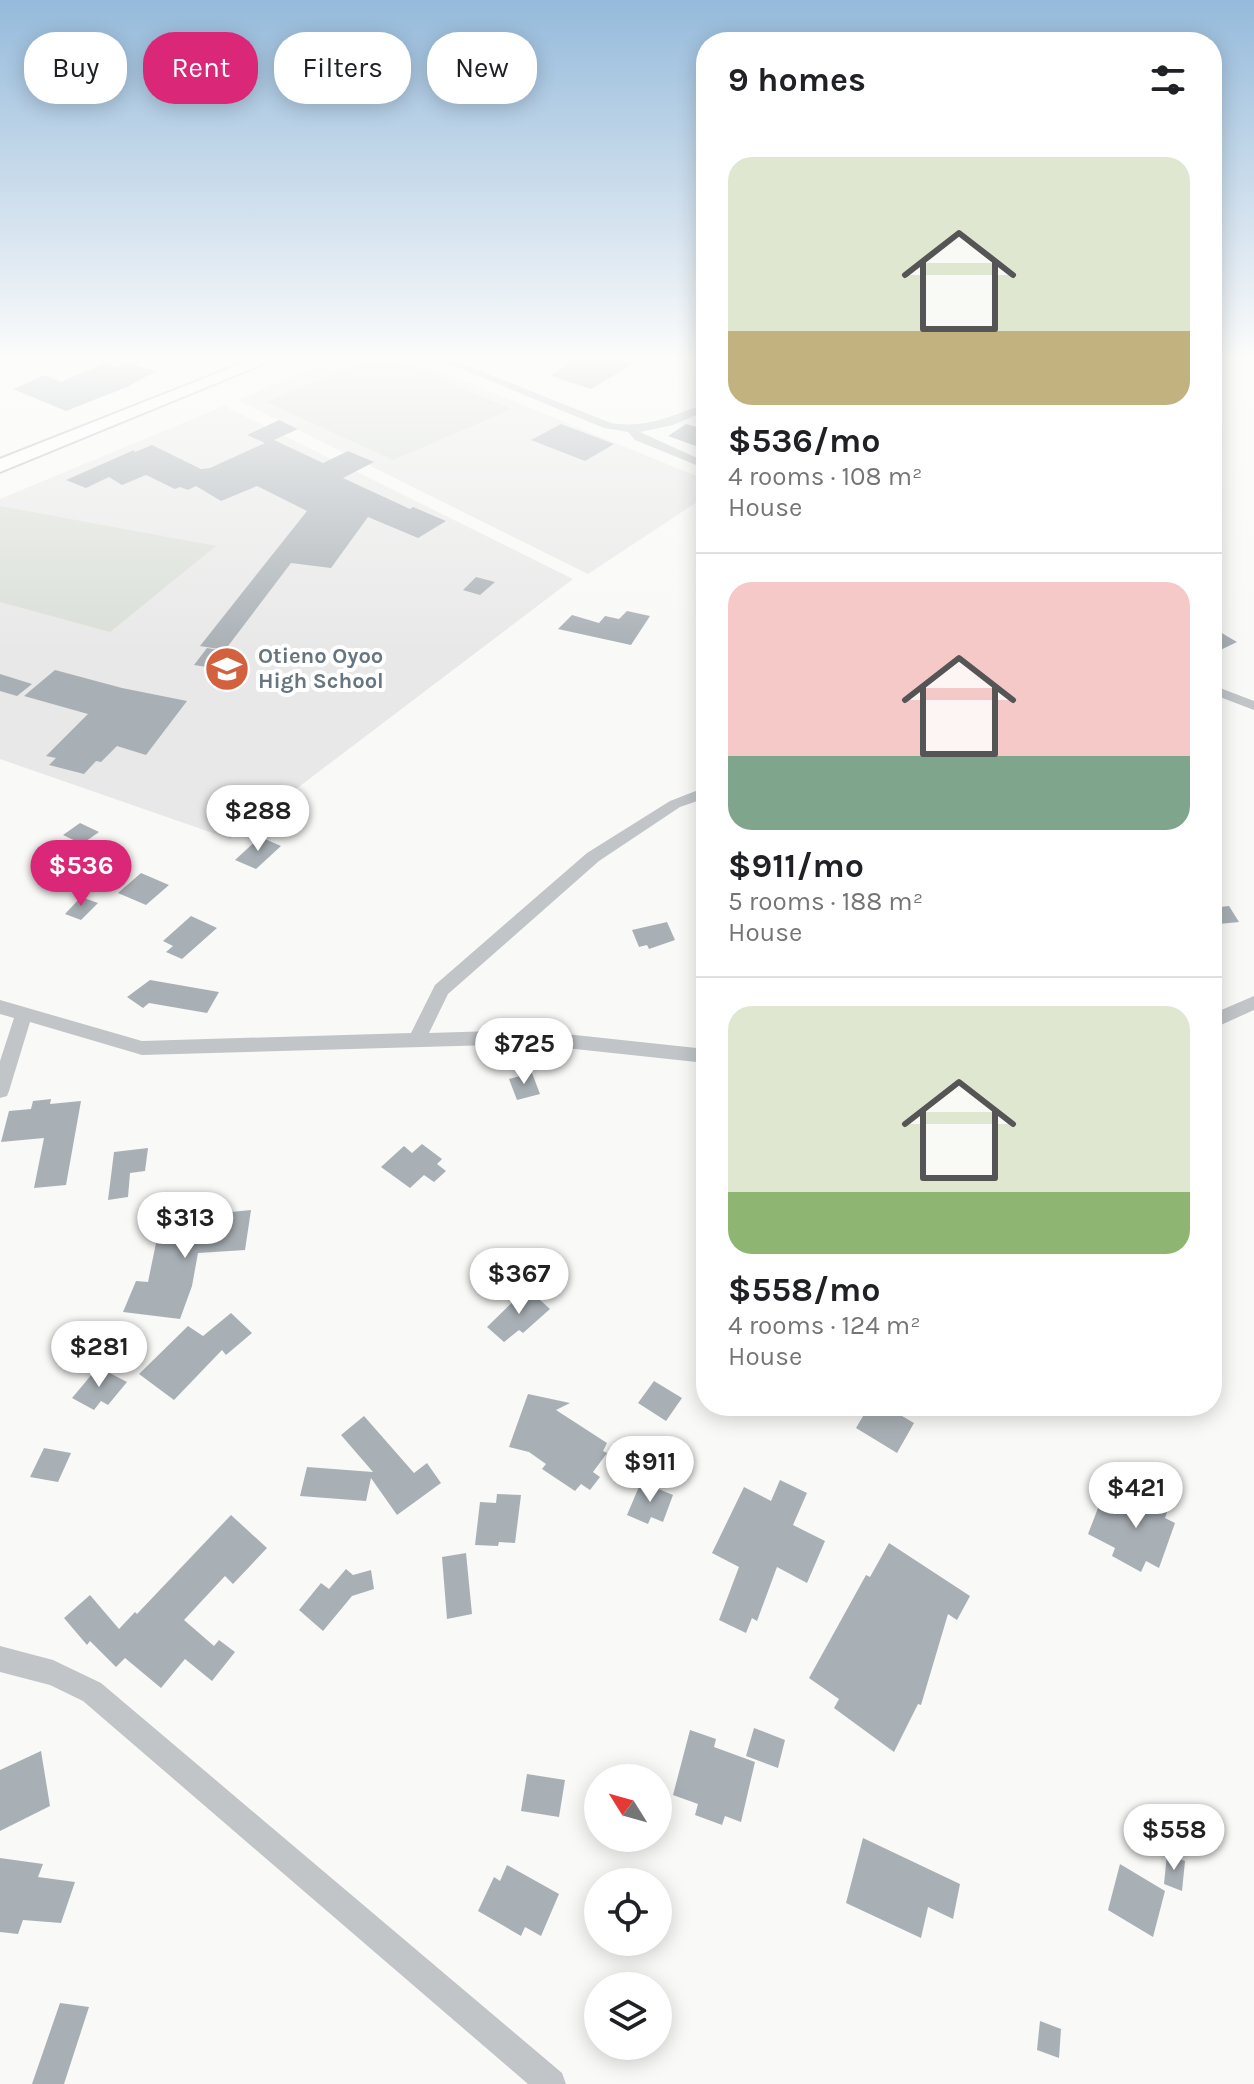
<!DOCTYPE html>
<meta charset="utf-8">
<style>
:root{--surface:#fff;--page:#f6f6f6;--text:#202124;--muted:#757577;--line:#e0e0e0;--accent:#db2777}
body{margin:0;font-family:Karla,sans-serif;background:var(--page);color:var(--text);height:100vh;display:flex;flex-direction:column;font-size:30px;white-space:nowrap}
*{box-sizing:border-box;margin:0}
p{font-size:26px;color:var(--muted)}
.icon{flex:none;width:44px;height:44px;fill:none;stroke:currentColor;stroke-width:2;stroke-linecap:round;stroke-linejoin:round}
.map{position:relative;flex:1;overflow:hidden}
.panel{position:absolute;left:696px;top:32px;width:526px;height:1384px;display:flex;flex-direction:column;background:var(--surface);border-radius:32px;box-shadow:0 4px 20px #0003}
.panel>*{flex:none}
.top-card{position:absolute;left:24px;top:32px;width:552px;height:72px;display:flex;gap:16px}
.needle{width:52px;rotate:307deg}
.tools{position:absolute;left:584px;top:1764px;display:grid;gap:16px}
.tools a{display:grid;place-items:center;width:88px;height:88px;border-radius:50%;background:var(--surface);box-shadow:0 4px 20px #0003;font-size:40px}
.price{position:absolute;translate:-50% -68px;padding:0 18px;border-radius:28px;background:#fff;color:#222;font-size:26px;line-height:52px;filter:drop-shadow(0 2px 4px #0008)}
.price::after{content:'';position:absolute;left:50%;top:48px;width:24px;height:18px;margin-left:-12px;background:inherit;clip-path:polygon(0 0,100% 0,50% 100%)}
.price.current{background:var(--accent);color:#fff}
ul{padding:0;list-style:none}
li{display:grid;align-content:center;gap:16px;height:424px;padding:0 32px}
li+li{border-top:2px solid var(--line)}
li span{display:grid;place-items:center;height:248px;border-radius:24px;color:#555}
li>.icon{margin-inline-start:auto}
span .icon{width:144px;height:144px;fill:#fffc;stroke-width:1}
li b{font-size:34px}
h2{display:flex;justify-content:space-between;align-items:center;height:96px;padding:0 32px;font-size:34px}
.chip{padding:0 28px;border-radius:32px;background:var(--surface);box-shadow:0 4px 20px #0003;font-size:28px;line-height:72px}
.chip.current{background:var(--accent);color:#fff}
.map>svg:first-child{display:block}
.built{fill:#e7e8e7}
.green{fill:#d9ded7}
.building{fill:#a9b0b5}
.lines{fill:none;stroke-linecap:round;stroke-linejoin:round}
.trunk-casing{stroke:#b4b8bb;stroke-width:4}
.minor{fill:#c1c5c8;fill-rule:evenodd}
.trunk{fill:#fff;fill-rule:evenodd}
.labels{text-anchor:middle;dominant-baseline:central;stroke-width:8;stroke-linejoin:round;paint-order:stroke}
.far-poi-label{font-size:22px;font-weight:bold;fill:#66757f;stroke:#fff;text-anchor:start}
</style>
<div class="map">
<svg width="1254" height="2084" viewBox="0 0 1254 2084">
<rect width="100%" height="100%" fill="#f9f9f7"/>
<path class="built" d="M331,361H416L706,480V496L588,574L238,400Z
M224,406L573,579L230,839L0,759V499Z"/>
<path class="green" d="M366,361H398L511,409L393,460L266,402Z
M0,506L216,546L110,632L0,602Z"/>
<path class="building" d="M572,361H638L591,389L551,376Z
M125,362L156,371L127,387L66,411L13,389L45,375L61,382L105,363L117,367Z
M279,420L298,429L274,440L323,463L348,451L374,462L343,478L410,509L413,507L446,521L418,538L368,517L331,568L291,563L225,650L200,646L307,511L257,486L221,501L196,486L188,490L180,487L175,489L146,475L122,485L109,477L86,488L66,480L134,450L135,452L152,445L201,469L210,468L265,443L247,435Z
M561,424L585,433L614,444L585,461L531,440Z
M686,424L706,430V440L696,446L668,436Z
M476,577L495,582L480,595L463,590Z
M627,611L650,616L631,645L558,629L572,615L599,623L605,616L619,619Z
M1220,632L1237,642L1212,654V636Z
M207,648L226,651L213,668L194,665Z
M55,670L122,688L187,701L146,755L117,746L101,762L96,761L84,774L49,765L56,758L46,756L88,714L24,696Z
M0,674L32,684L17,696L0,691Z
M80,823L99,832L82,844L63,835Z
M260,837L281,846L256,869L235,860Z
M141,873L169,885L146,905L118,893Z
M81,897L98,903L81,920L65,914Z
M1229,906L1239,922L1219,924L1212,908Z
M191,916L217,928L182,959L166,952L173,946L163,941Z
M667,922L675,940L649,949L647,945L639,947L632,930Z
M150,980L219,992L207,1013L149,1003L143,1008L127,997Z
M532,1073L540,1094L517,1100L509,1079Z
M51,1099L50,1104L81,1101L66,1185L34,1188L44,1138L1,1142L9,1111L31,1109L33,1101Z
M422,1144L442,1159L437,1164L446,1171L434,1182L424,1175L410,1188L381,1167L404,1146L412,1153Z
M148,1148L145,1171L130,1173L128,1197L108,1200L114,1152Z
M251,1210L245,1250L198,1253L192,1286L180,1319L123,1312L136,1281L148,1282L156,1243L164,1242L169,1218Z
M527,1288L550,1309L523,1333L519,1330L504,1342L487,1327Z
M231,1313L252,1333L226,1355L222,1350L174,1400L139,1374L188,1326L203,1336Z
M98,1367L127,1382L108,1405L101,1401L94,1410L72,1398Z
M654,1381L682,1398L666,1421L638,1403Z
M528,1394L570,1403L556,1410L607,1443L603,1451L607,1453L593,1472L600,1477L590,1490L581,1484L575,1491L542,1469L546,1464L529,1452L509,1447Z
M869,1406H885L914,1423L897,1453L856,1428Z
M364,1416L414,1473L427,1463L441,1483L397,1515L371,1478L366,1501L300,1496L307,1467L373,1472L341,1435Z
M44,1448L71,1453L58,1482L30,1477Z
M780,1480L807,1493L793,1525L825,1541L807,1583L777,1567L757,1621L752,1618L746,1633L719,1620L739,1567L712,1553L744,1487L771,1501Z
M641,1482L673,1495L663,1522L651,1517L648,1524L627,1515Z
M1156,1486L1173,1495L1165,1518L1175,1523L1159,1568L1146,1561L1141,1572L1112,1556L1115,1548L1088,1534L1100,1503L1121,1514L1127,1498L1149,1510Z
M497,1494L521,1495L515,1543L499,1542L498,1546L475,1545L480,1502L496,1503Z
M231,1515L267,1548L233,1584L225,1576L184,1620L214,1646L219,1640L235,1652L212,1681L185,1659L161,1688L125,1658L116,1667L90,1641L87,1645L64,1618L90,1595L119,1629L135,1612L137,1614Z
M889,1543L970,1596L957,1620L948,1614L921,1705L918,1704L894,1752L834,1708L839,1699L809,1678L866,1575L870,1577Z
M466,1553L472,1614L447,1619L442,1557Z
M346,1569L353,1575L371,1570L374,1589L352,1596L323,1631L299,1610L321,1583L329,1589Z
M754,1728L785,1740L778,1768L746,1756Z
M690,1730L716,1739L714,1747L755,1762L741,1822L725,1816L722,1825L695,1815L698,1804L673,1795Z
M41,1751L50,1806L0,1831V1770Z
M527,1774L565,1780L559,1817L521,1811Z
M863,1838L960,1884L953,1919L928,1907L921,1938L846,1903Z
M1167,1854L1185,1861L1182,1891L1164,1884Z
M0,1858L43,1864L38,1877L75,1882L61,1923L23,1920L18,1934L0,1932Z
M1120,1864L1165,1891L1153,1937L1108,1910Z
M507,1865L559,1894L541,1936L525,1927L521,1936L478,1911L494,1877L500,1881Z
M60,2003L89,2007L64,2084H32Z
M1040,2021L1061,2029L1059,2058L1037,2050Z"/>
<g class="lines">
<g class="trunk-casing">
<path id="trunk" d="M248,361H270L0,472V459Z"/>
</g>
<path class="minor" d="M442,361H455L611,423C648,429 672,415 706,404V411L673,425L640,432L706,462V469L635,440L628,432L604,428Z
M1212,685L1254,701V710L1212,694Z
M706,787V798L680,807L599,861L448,994L429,1033L528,1030L706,1049V1063L528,1044L142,1055L30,1022L9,1091L7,1096L0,1098V1061L14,1018L0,1014V1000L142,1041L411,1033L435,985L587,853L670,801Z
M1254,996V1010L1212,1029V1014Z
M0,1646L53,1660L101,1683L562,2073L566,2084H528L83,1701L50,1685L0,1672Z"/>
<use href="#trunk" class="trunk"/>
</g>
<linearGradient id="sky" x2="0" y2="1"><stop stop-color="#95badb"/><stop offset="0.55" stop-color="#fcfcfb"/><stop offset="1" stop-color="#fcfcfb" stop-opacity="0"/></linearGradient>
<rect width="1254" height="652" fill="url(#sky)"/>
<defs>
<g id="school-disc" transform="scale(2.3)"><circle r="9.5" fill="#d3613d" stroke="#fff"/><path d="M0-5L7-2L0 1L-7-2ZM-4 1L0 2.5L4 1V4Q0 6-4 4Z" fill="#fff"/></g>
</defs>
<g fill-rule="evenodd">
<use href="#school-disc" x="227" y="669"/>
</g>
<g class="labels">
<g class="far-poi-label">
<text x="258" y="656">Otieno Oyoo<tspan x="258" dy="25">High School</tspan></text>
</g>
</g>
</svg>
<div class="tools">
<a><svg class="needle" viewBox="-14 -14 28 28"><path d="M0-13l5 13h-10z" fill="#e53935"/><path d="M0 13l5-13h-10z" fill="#757577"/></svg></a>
<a><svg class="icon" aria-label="locate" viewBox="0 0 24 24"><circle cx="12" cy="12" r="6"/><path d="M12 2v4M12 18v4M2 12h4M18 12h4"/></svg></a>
<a><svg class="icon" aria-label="layers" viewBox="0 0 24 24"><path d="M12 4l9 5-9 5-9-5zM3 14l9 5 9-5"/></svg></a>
</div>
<b class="price" style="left:258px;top:853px">$288</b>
<b class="price current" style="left:81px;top:908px">$536</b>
<b class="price" style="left:524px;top:1086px">$725</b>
<b class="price" style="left:185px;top:1260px">$313</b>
<b class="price" style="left:519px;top:1316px">$367</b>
<b class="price" style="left:99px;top:1389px">$281</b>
<b class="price" style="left:650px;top:1504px">$911</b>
<b class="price" style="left:1136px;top:1530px">$421</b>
<b class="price" style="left:1174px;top:1872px">$558</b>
<div class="top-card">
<a class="chip">Buy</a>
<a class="chip current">Rent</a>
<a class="chip">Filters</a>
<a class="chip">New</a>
</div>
<section class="panel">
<h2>9 homes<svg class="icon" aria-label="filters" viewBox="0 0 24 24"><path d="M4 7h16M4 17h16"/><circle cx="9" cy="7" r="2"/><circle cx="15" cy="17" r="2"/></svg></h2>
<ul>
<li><span style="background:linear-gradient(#dfe7d0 70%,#c2b280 0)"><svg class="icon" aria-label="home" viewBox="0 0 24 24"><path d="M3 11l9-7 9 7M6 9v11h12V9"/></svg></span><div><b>$536/mo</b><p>4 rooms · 108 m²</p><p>House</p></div></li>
<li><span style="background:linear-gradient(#f6c9c9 70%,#7fa58c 0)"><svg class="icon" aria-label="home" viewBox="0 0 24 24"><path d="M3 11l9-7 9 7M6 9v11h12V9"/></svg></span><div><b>$911/mo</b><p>5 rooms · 188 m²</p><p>House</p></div></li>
<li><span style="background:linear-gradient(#dfe7d0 75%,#8fb573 0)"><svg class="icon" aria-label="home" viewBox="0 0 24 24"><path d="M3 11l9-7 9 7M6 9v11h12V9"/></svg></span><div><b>$558/mo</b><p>4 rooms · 124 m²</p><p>House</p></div></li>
</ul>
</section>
</div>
